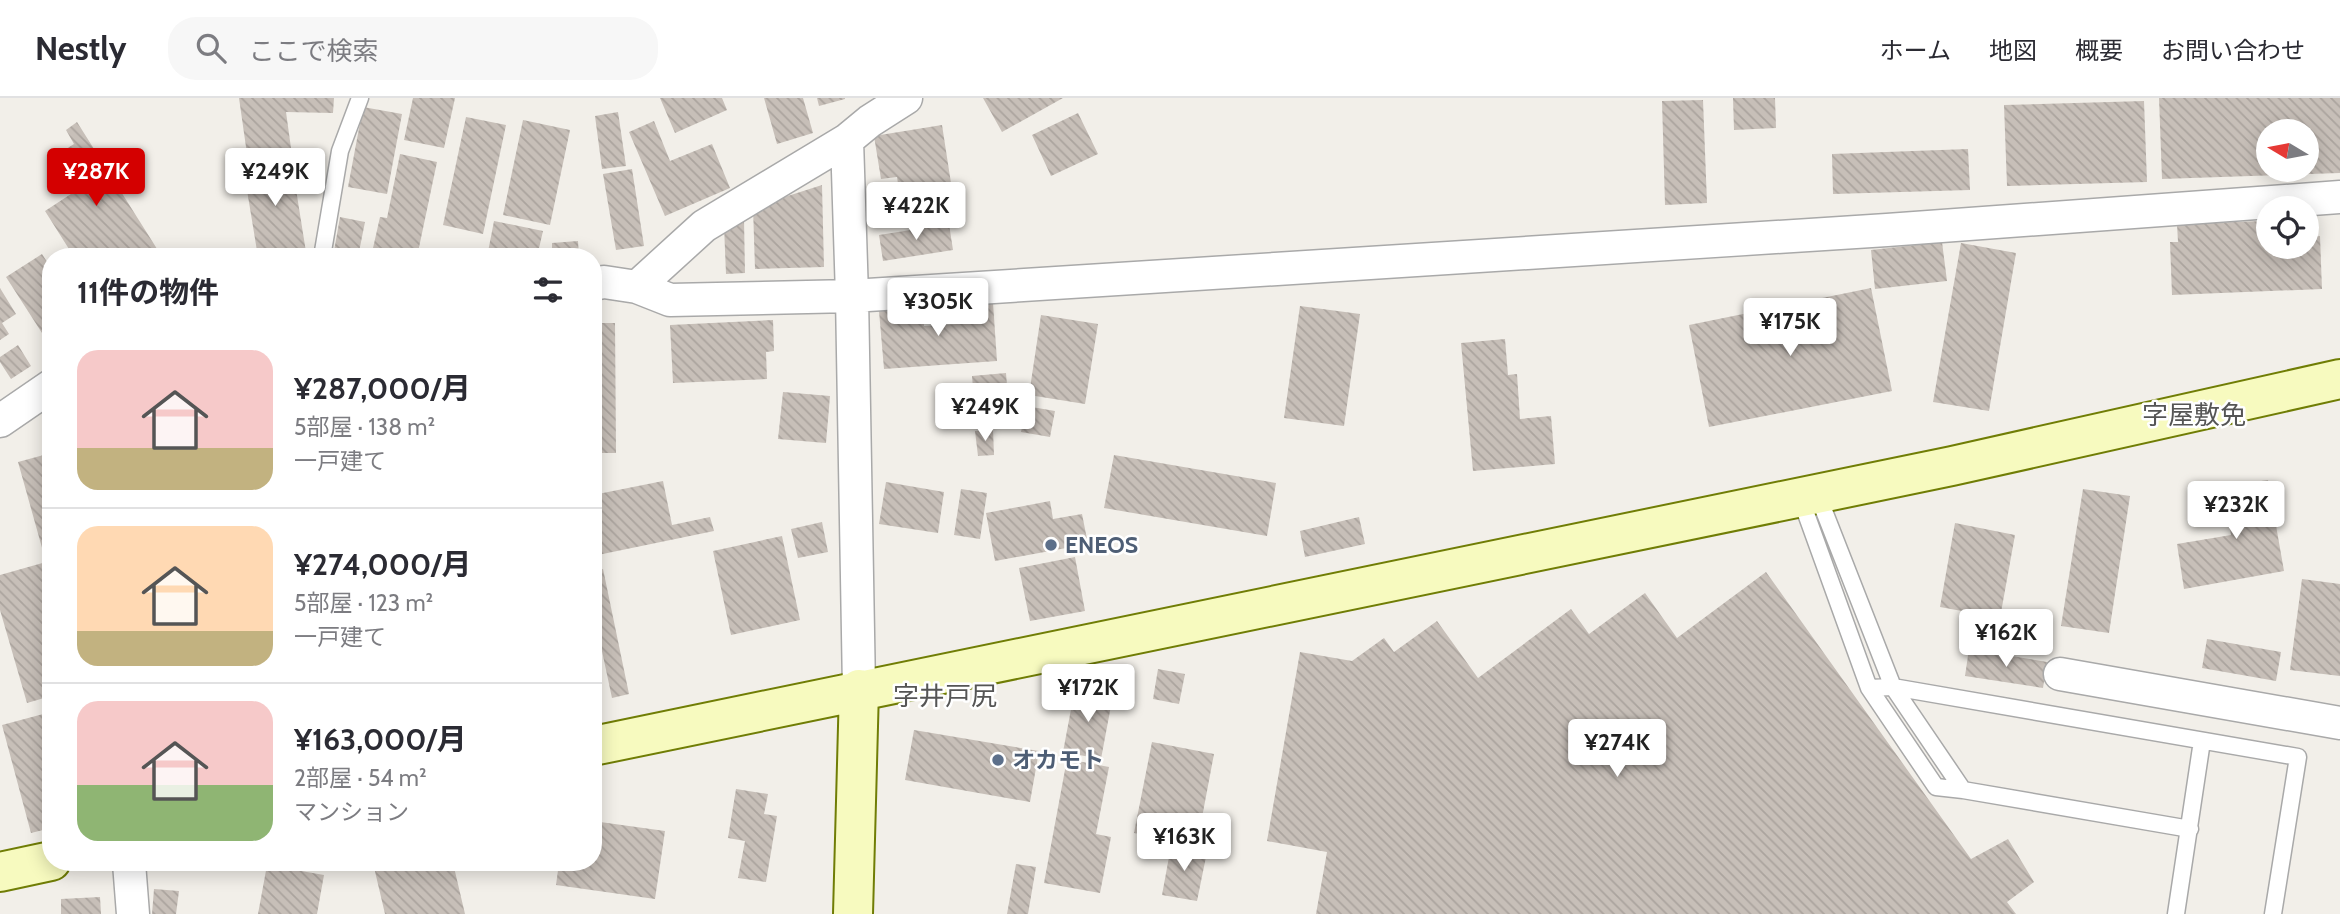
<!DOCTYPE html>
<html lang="ja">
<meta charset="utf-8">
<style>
:root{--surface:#fff;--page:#f7f7f7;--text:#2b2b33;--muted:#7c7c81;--line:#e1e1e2;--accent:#d40000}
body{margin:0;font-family:Cabin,"Noto Sans JP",sans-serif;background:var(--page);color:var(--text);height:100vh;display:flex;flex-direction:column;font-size:26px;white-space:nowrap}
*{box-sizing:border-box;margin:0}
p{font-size:23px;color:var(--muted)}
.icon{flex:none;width:38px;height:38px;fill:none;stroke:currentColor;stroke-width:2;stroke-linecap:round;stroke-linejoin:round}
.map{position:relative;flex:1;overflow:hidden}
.side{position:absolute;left:42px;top:150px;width:560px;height:623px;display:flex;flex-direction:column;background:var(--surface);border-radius:28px;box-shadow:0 4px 18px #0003}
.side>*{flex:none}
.needle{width:46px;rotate:280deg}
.fabs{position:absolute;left:2256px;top:21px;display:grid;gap:14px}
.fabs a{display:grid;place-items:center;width:63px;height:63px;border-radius:50%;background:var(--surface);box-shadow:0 4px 18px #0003;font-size:35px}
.price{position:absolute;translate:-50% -60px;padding:0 16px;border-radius:7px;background:#fff;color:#222;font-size:23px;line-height:46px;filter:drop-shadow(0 2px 4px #0008)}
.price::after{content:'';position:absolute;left:50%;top:42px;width:21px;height:16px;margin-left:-10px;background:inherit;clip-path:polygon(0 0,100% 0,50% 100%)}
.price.selected{background:var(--accent);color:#fff}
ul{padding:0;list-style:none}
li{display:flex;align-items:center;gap:21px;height:175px;padding:0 35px}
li+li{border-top:2px solid var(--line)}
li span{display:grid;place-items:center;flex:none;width:196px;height:140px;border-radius:21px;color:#555}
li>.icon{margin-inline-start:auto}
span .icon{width:84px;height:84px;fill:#fffc;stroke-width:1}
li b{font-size:30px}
h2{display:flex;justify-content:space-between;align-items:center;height:84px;padding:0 35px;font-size:30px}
header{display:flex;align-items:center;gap:42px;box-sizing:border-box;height:98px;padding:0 35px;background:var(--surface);border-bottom:2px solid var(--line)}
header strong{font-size:33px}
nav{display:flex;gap:38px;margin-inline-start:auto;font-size:24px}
.search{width:490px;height:63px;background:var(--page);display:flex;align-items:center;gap:18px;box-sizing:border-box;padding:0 24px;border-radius:28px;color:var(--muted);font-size:26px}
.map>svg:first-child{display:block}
.building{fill:url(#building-back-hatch);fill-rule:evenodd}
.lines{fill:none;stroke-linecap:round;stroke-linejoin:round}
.lane-casing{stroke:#a9a9a9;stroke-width:19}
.street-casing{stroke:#a9a9a9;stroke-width:35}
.secondary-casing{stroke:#707d05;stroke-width:42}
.lane{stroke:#fff;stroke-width:16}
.street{stroke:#fff;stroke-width:32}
.secondary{stroke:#f7fabf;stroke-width:38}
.service-dot{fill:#5c6f8a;stroke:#fff;stroke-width:2.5}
.labels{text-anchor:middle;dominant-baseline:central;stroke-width:5;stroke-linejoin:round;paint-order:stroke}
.service-label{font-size:23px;font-weight:bold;fill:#4e5e75;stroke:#fff;text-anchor:start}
.quarter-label{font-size:26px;fill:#555;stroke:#fff}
</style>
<header>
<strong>Nestly</strong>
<div class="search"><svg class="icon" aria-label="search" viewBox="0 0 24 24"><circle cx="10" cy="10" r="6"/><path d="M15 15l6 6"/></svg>ここで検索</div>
<nav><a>ホーム</a><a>地図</a><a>概要</a><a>お問い合わせ</a></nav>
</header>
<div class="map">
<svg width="2340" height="816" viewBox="0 0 2340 816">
<defs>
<pattern id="building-back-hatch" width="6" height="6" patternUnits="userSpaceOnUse" patternTransform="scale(1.75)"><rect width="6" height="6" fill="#c7bfb8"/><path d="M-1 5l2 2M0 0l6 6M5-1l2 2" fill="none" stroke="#aba49e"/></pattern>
</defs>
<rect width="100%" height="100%" fill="#f2efe9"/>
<path class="building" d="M239,0H334L333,15L286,14L291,50L247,56Z
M413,0H455L444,50L404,42Z
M660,0H722L727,12L675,35Z
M764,0H803L813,35L777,46Z
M817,0H845V1L819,8Z
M983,0H1063L1002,34Z
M1733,0H1775L1776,30L1734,32Z
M2159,0H2340V75L2162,81ZM2268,33H2306V72H2268Z
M1703,2L1707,105L1665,107L1662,3Z
M2144,3L2147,84L2007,88L2004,7Z
M363,9L402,16L387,96L348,89Z
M618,14L626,68L602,71L595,18Z
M1078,15L1098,56L1051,78L1032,37Z
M466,19L506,27L483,136L443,127Z
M523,22L570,32L550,127L503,117Z
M654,23L670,63L712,46L730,90L665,118L629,34Z
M77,24L159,154L150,159H74L45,113L74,94L52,60L74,46L66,32Z
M942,27L955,111L903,119L897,79L881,81L874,38Z
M1968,51L1970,92L1833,96L1832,56Z
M400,56L437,64L417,159H371L380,119L387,120Z
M291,60L306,154L258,159L243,68Z
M632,71L644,148L616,152L603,76Z
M822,87L824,169L755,171L753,109Z
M340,119L365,124L358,159H333Z
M744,121L745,175L726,176L724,128Z
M494,123L543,133L537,159H487Z
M2264,123L2268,149H2306V139L2320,138L2322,191L2172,197L2170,144H2178L2177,126Z
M949,126L953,152L883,163L879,137Z
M578,143L579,159H552V145Z
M1942,144L1947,183L1875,191L1871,152Z
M1961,145L2016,155L1989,313L1933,304Z
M42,156L51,170V249L6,179Z
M0,190L16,216L2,225L9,236L0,242Z
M1871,190L1892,293L1709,329L1689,227Z
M993,205L997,263L884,271L879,213L923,210L924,228L957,226L956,207Z
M1300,208L1360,216L1344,328L1284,320Z
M1041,217L1098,226L1085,306L1029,297Z
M773,222L774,253L766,254L767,281L673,285L670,227Z
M593,225H615L616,355H593Z
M1505,241L1508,277L1517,276L1520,321L1551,318L1555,366L1473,373L1461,245Z
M18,247L31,268L11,281L0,264V259Z
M1006,275L1010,326L976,328L972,278Z
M783,294L830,298L826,345L778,341Z
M1026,308L1055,313L1050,339L1021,334Z
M993,332L994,357L978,358L975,333Z
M51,355V598L27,605L0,512V477L46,464L18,364Z
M1114,357L1276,385L1267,438L1104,410Z
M2268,382L2284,473L2184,491L2177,446L2231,437L2223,389Z
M663,383L672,427L710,419L714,433L593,458V397Z
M886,384L944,394L938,435L879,426Z
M961,391L987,395L980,441L954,437Z
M2083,391L2130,398L2109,535L2061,528Z
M1050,403L1053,421L1082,416L1088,446L995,463L986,415Z
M1359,419L1365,446L1305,459L1300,433Z
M822,424L828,454L798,460L791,431Z
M1955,425L2015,437L2000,520L1940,509Z
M782,438L800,522L731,537L713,453Z
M1075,459L1085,513L1030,523L1019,470Z
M603,471L629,596L612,600L593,511V473Z
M1766,474L1971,761L2008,741L2034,784L2007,804L2016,816H1316L1327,754L1267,743L1300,554L1352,563L1384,540L1394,554L1437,523L1478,580L1571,511L1589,536L1645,495L1677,540Z
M2302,481L2340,486V578L2290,572Z
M2207,541L2281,554L2276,583L2202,570Z
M1969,551L2047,564L2043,590L1965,578Z
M1158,571L1185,576L1179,606L1153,601Z
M1075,590L1113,597L1101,661L1063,654Z
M47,615L51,627V730L31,735L2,627Z
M914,632L1039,653L1030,704L905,682Z
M1152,644L1214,656L1197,746L1134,735Z
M1067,661L1109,669L1096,736L1111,739L1100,795L1044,785Z
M736,691L768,696L764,716L777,718L766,784L738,780L745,743L728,740Z
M593,723L665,733L655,801L556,787L559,765H593Z
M1171,748L1207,754L1197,803L1162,797Z
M373,765H453L465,816H385Z
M1016,766L1036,769L1028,816H1007Z
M267,767L324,777L317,816H258Z
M154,791L179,793L176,816H152Z
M100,799L101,816H61V801Z"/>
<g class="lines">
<g class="lane-casing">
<path id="lane" d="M322,159L340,53L360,0
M1817,395L1893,589L1963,692L2190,731
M1800,399L1869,590L1936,689L1963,692
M1869,590L1893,589L2298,659L2273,816
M2176,816L2202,643"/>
</g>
<g class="street-casing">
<path id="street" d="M847,42L852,198L859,591
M593,186L604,184L637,189L670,202L852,198L1887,132L2340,99
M637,189L704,128L847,42L870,23L906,0
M0,323L51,288
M2060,576L2340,625
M129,765L133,816"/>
</g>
<g class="secondary-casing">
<path id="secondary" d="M593,648L1952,368L2340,281
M0,774L51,763
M853,816L859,591"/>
</g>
<use href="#lane" class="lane"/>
<use href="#street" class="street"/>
<use href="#secondary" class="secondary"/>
</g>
<g class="service-dot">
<circle cx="1051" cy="447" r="7"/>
<circle cx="998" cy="662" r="7"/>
</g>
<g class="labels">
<g class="service-label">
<text x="1065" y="447">ENEOS</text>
<text x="1012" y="662">オカモト</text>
</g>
<g class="quarter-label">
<text x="2194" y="317">字屋敷免</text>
<text x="945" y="598">字井戸尻</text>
</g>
</g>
</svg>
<div class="fabs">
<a><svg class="needle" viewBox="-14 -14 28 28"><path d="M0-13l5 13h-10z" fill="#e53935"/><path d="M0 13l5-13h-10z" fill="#7c7c81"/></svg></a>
<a><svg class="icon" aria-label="locate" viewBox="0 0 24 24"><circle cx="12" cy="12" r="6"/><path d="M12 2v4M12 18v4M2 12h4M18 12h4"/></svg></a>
</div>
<b class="price selected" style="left:96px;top:110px">¥287K</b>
<b class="price" style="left:275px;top:110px">¥249K</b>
<b class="price" style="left:916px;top:144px">¥422K</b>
<b class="price" style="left:938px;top:240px">¥305K</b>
<b class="price" style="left:1790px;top:260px">¥175K</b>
<b class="price" style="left:985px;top:345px">¥249K</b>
<b class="price" style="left:2236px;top:443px">¥232K</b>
<b class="price" style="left:2006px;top:571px">¥162K</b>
<b class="price" style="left:1088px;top:626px">¥172K</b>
<b class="price" style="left:1617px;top:681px">¥274K</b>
<b class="price" style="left:1184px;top:775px">¥163K</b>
<section class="side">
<h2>11件の物件<svg class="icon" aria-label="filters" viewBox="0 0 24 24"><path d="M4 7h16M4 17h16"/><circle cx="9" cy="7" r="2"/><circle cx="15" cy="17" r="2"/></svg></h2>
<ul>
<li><span style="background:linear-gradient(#f6c9c9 70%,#c2b280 0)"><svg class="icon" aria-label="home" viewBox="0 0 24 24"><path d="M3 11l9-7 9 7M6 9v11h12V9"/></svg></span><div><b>¥287,000/月</b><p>5部屋 · 138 m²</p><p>一戸建て</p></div></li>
<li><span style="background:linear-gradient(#ffd9b3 75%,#c2b280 0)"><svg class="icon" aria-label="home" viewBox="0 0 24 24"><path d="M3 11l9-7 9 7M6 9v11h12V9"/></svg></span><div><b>¥274,000/月</b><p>5部屋 · 123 m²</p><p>一戸建て</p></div></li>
<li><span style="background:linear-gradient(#f6c9c9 60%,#8fb573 0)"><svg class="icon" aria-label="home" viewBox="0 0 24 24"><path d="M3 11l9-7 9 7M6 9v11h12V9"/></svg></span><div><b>¥163,000/月</b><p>2部屋 · 54 m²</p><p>マンション</p></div></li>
</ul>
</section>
</div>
